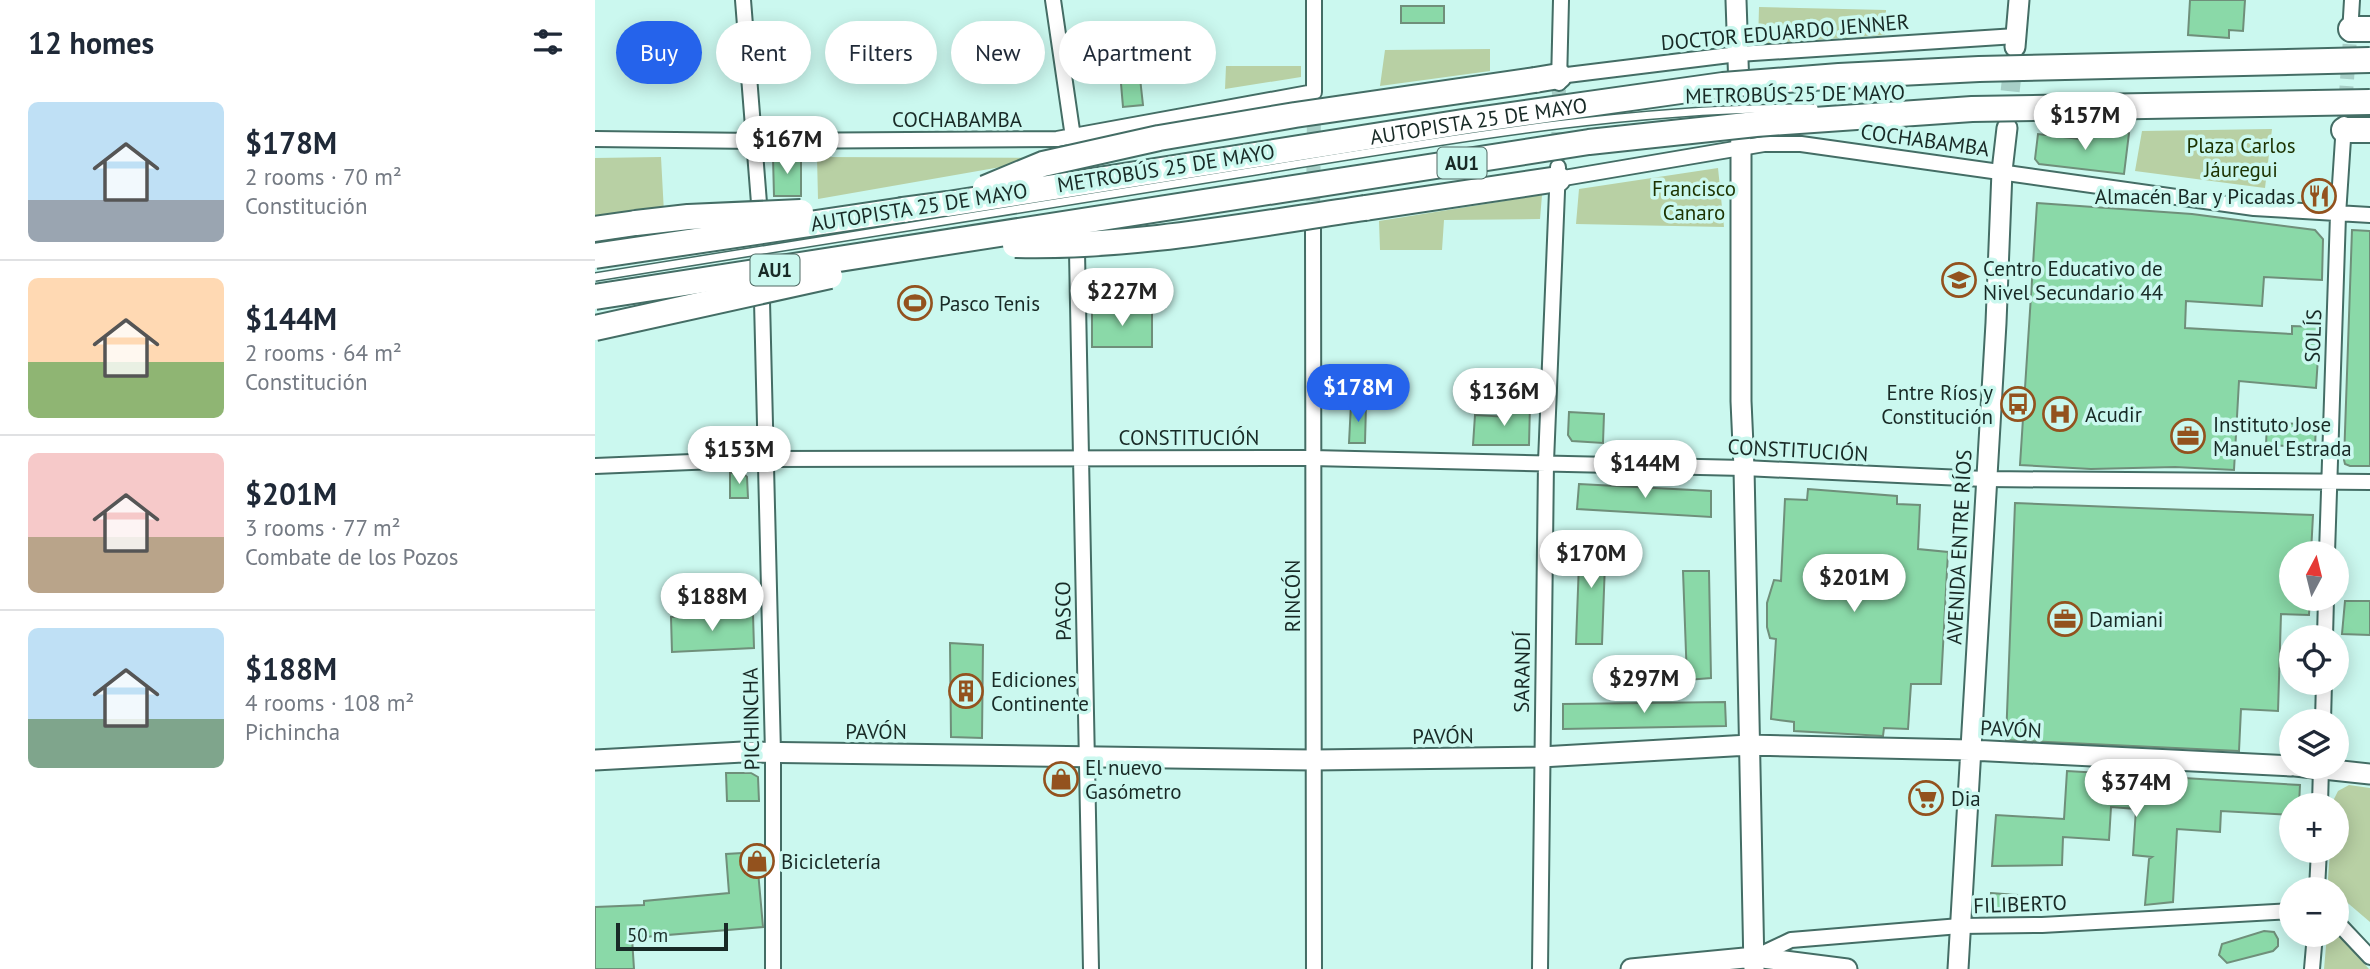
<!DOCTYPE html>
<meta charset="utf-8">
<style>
:root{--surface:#fff;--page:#f2f2f3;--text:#1f2937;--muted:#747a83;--line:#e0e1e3;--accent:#2563eb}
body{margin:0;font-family:"PT Sans",sans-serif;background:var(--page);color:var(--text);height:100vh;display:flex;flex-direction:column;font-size:26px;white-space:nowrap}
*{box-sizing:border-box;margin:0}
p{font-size:23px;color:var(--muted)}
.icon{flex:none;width:38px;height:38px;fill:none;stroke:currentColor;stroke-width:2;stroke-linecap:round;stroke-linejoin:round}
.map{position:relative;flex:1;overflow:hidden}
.panel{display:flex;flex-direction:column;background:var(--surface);width:595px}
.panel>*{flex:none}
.top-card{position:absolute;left:21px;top:21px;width:665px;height:63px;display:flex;gap:14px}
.needle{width:46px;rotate:7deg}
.tools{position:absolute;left:1684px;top:541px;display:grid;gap:14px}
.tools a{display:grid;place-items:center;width:70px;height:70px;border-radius:50%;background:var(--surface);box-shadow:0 4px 18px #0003;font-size:35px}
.scale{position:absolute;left:21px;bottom:18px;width:112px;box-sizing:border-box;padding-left:7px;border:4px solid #182a26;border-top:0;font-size:19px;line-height:24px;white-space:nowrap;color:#182a26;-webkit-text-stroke:5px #cbf8ef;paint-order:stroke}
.price{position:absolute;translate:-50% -60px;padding:0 16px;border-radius:24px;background:#fff;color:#222;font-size:23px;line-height:46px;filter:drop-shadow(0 2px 4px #0008)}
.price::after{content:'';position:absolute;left:50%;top:42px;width:21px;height:16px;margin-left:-10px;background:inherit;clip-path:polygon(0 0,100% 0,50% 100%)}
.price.selected{background:var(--accent);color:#fff}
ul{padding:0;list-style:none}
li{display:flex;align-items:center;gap:21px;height:175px;padding:0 28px}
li+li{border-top:2px solid var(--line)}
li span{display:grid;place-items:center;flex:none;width:196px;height:140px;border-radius:10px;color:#555}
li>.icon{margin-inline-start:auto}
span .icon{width:84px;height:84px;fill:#fffc;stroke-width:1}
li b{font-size:30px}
h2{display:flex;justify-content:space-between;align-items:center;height:84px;padding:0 28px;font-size:30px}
.tag{padding:0 24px;border-radius:32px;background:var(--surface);box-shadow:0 4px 18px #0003;font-size:24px;line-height:63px}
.tag.selected{background:var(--accent);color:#fff}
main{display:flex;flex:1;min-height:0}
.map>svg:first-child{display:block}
.green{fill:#b8d0a4}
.building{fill:#8ad9a8;stroke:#6f8f7a;stroke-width:2}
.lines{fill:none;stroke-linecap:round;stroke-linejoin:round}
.street-tunnel{stroke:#a7cfc7;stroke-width:14;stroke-dasharray:14 7;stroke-linecap:butt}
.secondary-tunnel{stroke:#a7cfc7;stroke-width:19;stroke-dasharray:19 10;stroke-linecap:butt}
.street-casing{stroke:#446d65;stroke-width:18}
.secondary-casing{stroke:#446d65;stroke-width:23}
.highway-casing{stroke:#446d65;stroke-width:28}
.street{stroke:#fff;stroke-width:14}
.secondary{stroke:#fff;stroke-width:19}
.highway{stroke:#fff;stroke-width:24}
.lane-bridge-casing{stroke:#446d65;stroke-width:10;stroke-linecap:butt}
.highway-bridge-casing{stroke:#446d65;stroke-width:28;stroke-linecap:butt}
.lane-bridge{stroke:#fff;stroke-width:7}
.highway-bridge{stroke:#fff;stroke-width:24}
.labels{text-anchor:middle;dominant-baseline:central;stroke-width:7;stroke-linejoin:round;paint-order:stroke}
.shield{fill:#cbf8ef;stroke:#4e6862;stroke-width:2}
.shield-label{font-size:19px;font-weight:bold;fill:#182a26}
.street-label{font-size:21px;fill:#182a26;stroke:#cbf8ef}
.park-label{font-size:21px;fill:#1c3200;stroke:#cbf8ef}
.poi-label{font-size:21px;fill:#182a26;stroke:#cbf8ef;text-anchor:start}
</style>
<main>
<section class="panel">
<h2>12 homes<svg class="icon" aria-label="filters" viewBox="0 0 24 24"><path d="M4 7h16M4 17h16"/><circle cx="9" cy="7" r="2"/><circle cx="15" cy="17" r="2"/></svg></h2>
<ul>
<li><span style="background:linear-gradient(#bfe0f5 70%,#9aa5b1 0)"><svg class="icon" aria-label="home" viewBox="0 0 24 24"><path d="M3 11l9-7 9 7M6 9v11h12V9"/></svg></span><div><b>$178M</b><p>2 rooms · 70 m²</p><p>Constitución</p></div></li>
<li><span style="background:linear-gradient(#ffd9b3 60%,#8fb573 0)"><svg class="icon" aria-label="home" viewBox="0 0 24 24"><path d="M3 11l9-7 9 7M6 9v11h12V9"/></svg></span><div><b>$144M</b><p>2 rooms · 64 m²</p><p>Constitución</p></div></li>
<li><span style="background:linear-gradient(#f6c9c9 60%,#b9a48a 0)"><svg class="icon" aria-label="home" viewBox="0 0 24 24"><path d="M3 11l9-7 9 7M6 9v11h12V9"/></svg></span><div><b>$201M</b><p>3 rooms · 77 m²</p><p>Combate de los Pozos</p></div></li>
<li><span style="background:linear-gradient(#bfe0f5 65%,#7fa58c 0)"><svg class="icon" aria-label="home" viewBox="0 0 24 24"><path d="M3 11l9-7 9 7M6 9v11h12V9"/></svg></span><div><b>$188M</b><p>4 rooms · 108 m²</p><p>Pichincha</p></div></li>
</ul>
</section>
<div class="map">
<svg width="1775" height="969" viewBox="0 0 1775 969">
<rect width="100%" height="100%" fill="#cbf8ef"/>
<path class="green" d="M1164,7L1291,10L1290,35L1163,44Z
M895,49V71L785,86L790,50Z
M631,66H706V77L630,89Z
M1677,129L1670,188L1540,171L1547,131Z
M66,157L69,213L0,220V158Z
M222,157L458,158L223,199Z
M1123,168L1129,227L981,224L984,189Z
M947,195L945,219L849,220L847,250H785L784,221Z
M1754,785L1775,788V922L1741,893V889H1736L1733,879L1735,851L1741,850V805L1737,803L1743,791Z
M1741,932L1774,969H1729L1732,935L1741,934Z"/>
<path class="building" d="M1595,0H1650L1648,31L1634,30V38L1593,35Z
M806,6H849V23H806Z
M290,40L294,74H282L279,41Z
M547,58L549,78H545L548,105L528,107L524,60Z
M1512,130L1534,133L1529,174L1444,164L1440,159L1443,134L1492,140L1493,135L1511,137Z
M206,156V196H179L178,157Z
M1442,203L1597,214L1720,230L1728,239L1727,280L1669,277L1667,306L1591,301L1590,328L1697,334V326L1725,327L1721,388L1644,381L1639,470L1580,467L1496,469L1425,465Z
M1757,230L1775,231V466H1755L1750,464L1749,460Z
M497,310H557V347H497Z
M756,404H771L770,443H754Z
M915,404H935L934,445H878L880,415L914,417Z
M974,412L1009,414L1008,443L977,441L973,435Z
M1672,422L1721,425L1720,447L1671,445Z
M147,472L152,477L153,498H135V473Z
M984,484L1116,491V517L982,509Z
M1213,489L1302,496V504L1325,505L1323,549L1353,552L1346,684H1316L1313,729L1289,728L1288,736L1199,731V722L1176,719L1181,639L1175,638L1172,627V603L1179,580L1186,581L1190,499L1212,500Z
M1420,503L1718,515L1716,553H1696V598H1715L1714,615L1686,614L1683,711L1646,709L1644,751L1411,740Z
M985,535L1011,536L1007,644H981Z
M1088,571H1114L1116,678L1092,680Z
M1750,601H1775V635L1747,634Z
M158,614L159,648L77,652L76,617Z
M355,643L388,645L387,738L356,737Z
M1130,702L1131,726L968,729V704Z
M1472,771L1705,785L1704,805H1696V815L1626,811L1625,832L1582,829L1578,902L1550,905L1554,859L1557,857L1538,855L1541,809L1516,807L1514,840L1468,837L1467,865L1397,866L1401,815L1469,819Z
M131,773H156L163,777L164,801H132Z
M164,852L165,871H163L168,927L37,938L39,969H0V907L49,905V901L134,893L131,854Z
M1396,893L1448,897L1447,910L1395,913Z
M1669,931L1679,932L1683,939V946L1678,951L1632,963L1624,955L1627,944Z"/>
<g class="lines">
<path class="street-tunnel" d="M1749,121L1755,39
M963,167L964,84
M718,222L719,107
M165,225L166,278"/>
<path class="secondary-tunnel" d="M1412,120L1419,56"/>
<g class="street-casing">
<path id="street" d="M148,0L164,203
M458,0L479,144
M1755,34L1757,0
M964,76L1143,54L1421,36
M964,83L966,0
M0,139L160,141L462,139L719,92V0
M963,179L1169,144H1206L1659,208L1775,215
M718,222L719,969
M482,252L496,969
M167,301L178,753V969
M0,466L170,459L717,458L1149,468L1390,479L1775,482
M1732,553L1743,215L1749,124
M1730,637L1731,598
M1728,721L1729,682
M1725,805L1726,766
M1722,889L1724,850
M1741,921L1775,957
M1160,957L1196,940L1365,926L1447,925L1696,911
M945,969L951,462L963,167
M1717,969L1720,934"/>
</g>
<g class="secondary-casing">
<path id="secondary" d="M1141,0L1146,149V401L1149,468L1159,969
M1420,47L1424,0
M0,760L148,752L719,760L946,757L1154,745L1375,750L1696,766
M1700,766L1775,774
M1036,969L1160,957L1252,969
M1363,969L1401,323L1407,171L1412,128"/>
</g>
<g class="highway-casing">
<path id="highway" d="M1756,29H1775
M940,80L964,76
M1749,130H1775
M770,208L963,179
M308,210L353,204
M0,229L41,223"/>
</g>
<use href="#street" class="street"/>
<use href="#secondary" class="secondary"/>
<use href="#highway" class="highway"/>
<g class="lane-bridge-casing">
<path id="lane-bridge" d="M0,277C220,242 440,206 660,171C845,141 1032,107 1219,108"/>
</g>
<g class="highway-bridge-casing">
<g id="highway-bridge">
<path d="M390,188L448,164L564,138L700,115L940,80"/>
<path id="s1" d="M353,204L874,121L1128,85L1244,76L1384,69L1775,60"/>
<path d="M41,223L93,217L206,212"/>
<path d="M420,245C538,248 654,225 770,208"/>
<path d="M0,256L308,210"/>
<path d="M0,297L994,142L1161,124L1377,109L1775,102"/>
<path d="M0,328L235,276"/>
</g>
</g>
<use href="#lane-bridge" class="lane-bridge"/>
<use href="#highway-bridge" class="highway-bridge"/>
</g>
<defs>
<g id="restaurant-ring" transform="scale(1.75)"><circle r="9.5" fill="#cbf8ef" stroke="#93521e" stroke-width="1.5"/><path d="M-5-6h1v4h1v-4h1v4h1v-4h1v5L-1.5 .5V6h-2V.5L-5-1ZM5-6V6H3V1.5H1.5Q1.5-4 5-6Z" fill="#93521e"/></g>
<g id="school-ring" transform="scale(1.75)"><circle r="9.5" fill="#cbf8ef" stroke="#93521e" stroke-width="1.5"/><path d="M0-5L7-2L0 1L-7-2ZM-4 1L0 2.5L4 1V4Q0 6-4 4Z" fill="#93521e"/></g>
<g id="stadium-ring" transform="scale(1.75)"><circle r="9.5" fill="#cbf8ef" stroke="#93521e" stroke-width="1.5"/><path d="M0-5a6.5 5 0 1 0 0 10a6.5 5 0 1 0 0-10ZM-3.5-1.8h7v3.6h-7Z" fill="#93521e"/></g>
<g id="bus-ring" transform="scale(1.75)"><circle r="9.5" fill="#cbf8ef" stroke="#93521e" stroke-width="1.5"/><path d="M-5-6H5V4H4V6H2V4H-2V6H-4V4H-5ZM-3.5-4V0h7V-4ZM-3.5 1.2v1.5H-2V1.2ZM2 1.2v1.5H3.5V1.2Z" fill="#93521e"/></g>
<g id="hospital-ring" transform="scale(1.75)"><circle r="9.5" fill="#cbf8ef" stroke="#93521e" stroke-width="1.5"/><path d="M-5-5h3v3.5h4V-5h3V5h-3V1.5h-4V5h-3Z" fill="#93521e"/></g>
<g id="office-ring" transform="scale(1.75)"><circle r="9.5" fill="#cbf8ef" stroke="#93521e" stroke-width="1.5"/><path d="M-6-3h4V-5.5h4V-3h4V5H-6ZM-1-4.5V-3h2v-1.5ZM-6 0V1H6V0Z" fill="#93521e"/></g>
<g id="building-ring" transform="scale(1.75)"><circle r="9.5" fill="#cbf8ef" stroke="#93521e" stroke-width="1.5"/><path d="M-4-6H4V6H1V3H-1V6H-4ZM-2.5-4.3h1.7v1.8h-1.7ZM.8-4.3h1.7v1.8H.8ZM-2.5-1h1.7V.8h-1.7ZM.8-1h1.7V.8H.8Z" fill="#93521e"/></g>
<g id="shop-ring" transform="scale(1.75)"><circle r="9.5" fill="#cbf8ef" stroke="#93521e" stroke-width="1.5"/><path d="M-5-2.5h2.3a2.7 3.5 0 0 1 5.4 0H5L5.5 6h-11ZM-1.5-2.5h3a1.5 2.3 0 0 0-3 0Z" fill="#93521e"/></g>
<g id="supermarket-ring" transform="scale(1.75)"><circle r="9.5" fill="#cbf8ef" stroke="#93521e" stroke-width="1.5"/><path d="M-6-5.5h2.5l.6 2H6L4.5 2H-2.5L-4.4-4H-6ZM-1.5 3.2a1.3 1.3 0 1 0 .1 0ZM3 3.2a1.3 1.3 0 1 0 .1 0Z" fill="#93521e"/></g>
</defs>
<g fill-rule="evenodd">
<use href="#restaurant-ring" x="1724" y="196"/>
<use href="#school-ring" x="1364" y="280"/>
<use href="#stadium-ring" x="320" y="303"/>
<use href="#bus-ring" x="1423" y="404"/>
<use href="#hospital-ring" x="1465" y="414"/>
<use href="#office-ring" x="1593" y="436"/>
<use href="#office-ring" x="1470" y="619"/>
<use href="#building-ring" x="371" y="691"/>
<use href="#shop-ring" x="466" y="779"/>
<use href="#supermarket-ring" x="1331" y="798"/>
<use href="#shop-ring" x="162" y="861"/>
</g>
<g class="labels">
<g class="shield">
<rect x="842.5" y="147.5" width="49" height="31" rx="5"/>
<rect x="155.5" y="254.5" width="49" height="31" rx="5"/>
</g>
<g class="shield-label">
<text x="867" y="163">AU1</text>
<text x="180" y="270">AU1</text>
</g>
<g class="street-label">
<text transform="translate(1190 32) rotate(-5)">DOCTOR EDUARDO JENNER</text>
<text transform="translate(1200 94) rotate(-1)">METROBÚS 25 DE MAYO</text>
<text x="362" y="119">COCHABAMBA</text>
<text stroke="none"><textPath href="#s1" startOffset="537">AUTOPISTA 25 DE MAYO</textPath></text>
<text transform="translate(1330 140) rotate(8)">COCHABAMBA</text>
<text transform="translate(571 168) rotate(-9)">METROBÚS 25 DE MAYO</text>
<text transform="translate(324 207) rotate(-9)">AUTOPISTA 25 DE MAYO</text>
<text transform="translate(1718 336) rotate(-88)">SOLÍS</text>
<text x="594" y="437">CONSTITUCIÓN</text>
<text transform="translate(1203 450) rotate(3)">CONSTITUCIÓN</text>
<text transform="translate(1364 547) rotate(-87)">AVENIDA ENTRE RÍOS</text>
<text transform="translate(697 596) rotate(-90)">RINCÓN</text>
<text transform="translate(468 611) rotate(-91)">PASCO</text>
<text transform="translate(927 672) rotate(-89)">SARANDÍ</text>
<text transform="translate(156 719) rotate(-91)">PICHINCHA</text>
<text transform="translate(1416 729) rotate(3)">PAVÓN</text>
<text x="281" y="731">PAVÓN</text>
<text transform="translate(848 736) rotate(-1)">PAVÓN</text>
<text transform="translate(1425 904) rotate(-2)">FILIBERTO</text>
</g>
<g class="park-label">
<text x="1646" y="145">Plaza Carlos<tspan x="1646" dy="24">Jáuregui</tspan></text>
<text x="1099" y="188">Francisco<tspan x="1099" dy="24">Canaro</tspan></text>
</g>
<g class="poi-label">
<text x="1700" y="196" text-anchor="end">Almacén Bar y Picadas</text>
<text x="1388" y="268">Centro Educativo de<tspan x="1388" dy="24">Nivel Secundario 44</tspan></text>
<text x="344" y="303">Pasco Tenis</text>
<text x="1398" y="392" text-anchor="end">Entre Ríos y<tspan x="1398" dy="24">Constitución</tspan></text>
<text x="1490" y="414">Acudir</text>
<text x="1618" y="424">Instituto Jose<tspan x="1618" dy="24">Manuel Estrada</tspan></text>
<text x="1494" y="619">Damiani</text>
<text x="396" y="679">Ediciones<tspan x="396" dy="24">Continente</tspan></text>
<text x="490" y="767">El nuevo<tspan x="490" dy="24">Gasómetro</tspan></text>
<text x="1356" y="798">Dia</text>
<text x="186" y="861">Bicicletería</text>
</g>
</g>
</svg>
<div class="tools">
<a><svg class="needle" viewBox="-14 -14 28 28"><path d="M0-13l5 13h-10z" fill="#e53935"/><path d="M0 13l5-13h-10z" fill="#747a83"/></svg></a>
<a><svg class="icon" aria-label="locate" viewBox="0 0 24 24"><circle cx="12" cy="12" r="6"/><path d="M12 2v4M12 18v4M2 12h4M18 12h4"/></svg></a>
<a><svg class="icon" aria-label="layers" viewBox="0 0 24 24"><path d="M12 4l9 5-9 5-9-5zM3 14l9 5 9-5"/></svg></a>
<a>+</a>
<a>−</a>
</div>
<div class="scale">50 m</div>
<b class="price" style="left:1490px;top:152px">$157M</b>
<b class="price" style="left:192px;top:176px">$167M</b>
<b class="price" style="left:527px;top:328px">$227M</b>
<b class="price selected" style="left:763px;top:424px">$178M</b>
<b class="price" style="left:909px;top:428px">$136M</b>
<b class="price" style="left:144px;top:486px">$153M</b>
<b class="price" style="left:1050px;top:500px">$144M</b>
<b class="price" style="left:996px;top:590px">$170M</b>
<b class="price" style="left:1259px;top:614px">$201M</b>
<b class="price" style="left:117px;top:633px">$188M</b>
<b class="price" style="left:1049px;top:715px">$297M</b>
<b class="price" style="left:1541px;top:819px">$374M</b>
<div class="top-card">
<a class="tag selected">Buy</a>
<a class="tag">Rent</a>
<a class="tag">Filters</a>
<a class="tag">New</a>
<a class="tag">Apartment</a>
</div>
</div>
</main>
